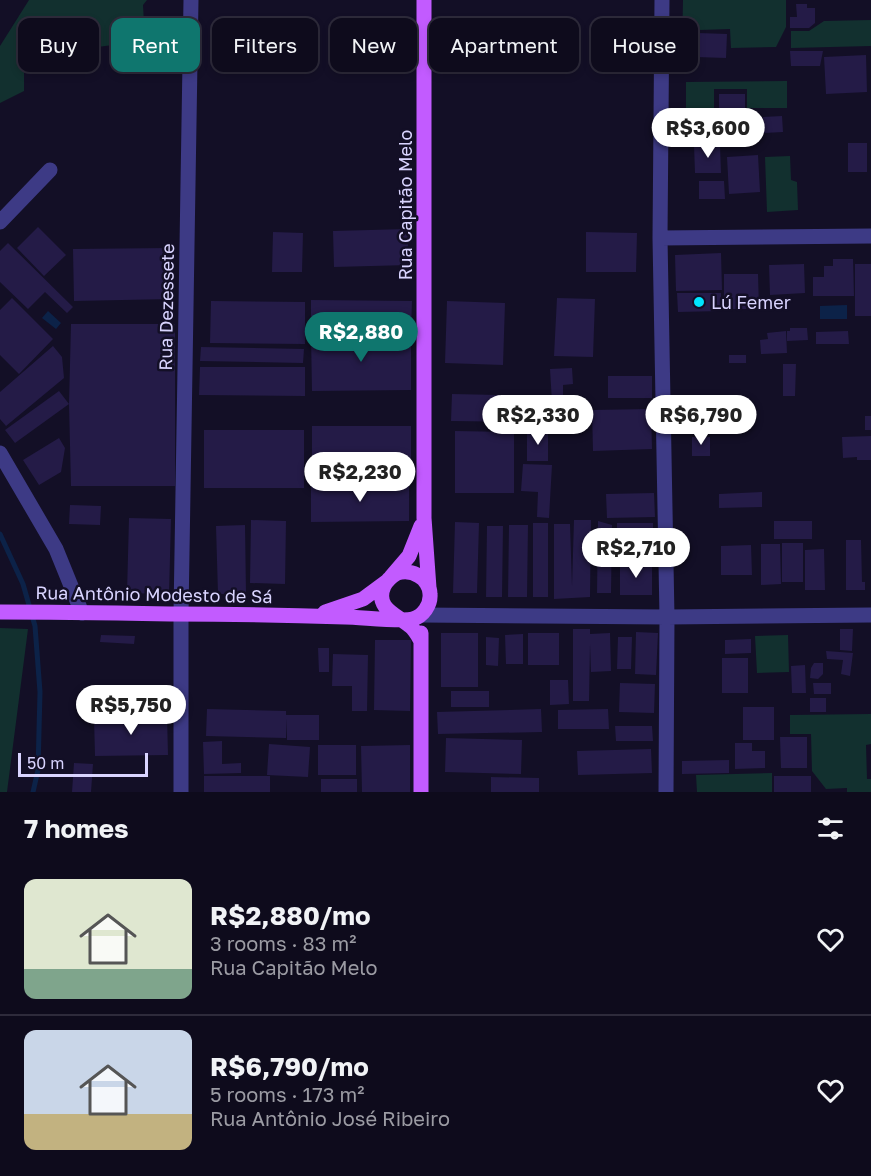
<!DOCTYPE html>
<meta charset="utf-8">
<style>
:root{--surface:#0e0b1c;--page:#171425;--text:#f1f3f6;--muted:#9b9ba3;--line:#2e2b3b;--accent:#0f766e}
body{margin:0;font-family:"Golos Text",sans-serif;background:var(--page);color:var(--text);height:100vh;display:flex;flex-direction:column;font-size:22px;white-space:nowrap}
*{box-sizing:border-box;margin:0}
p{font-size:20px;color:var(--muted)}
.icon{flex:none;width:33px;height:33px;fill:none;stroke:currentColor;stroke-width:2;stroke-linecap:round;stroke-linejoin:round}
.map{position:relative;height:792px;overflow:hidden}
.details{display:flex;flex-direction:column;background:var(--surface);flex:1}
.details>*{flex:none}
.top-card{position:absolute;left:18px;top:18px;width:836px;height:54px;display:flex;gap:12px}
.scale{position:absolute;left:18px;bottom:15px;width:130px;box-sizing:border-box;padding-left:6px;border:3px solid #d9d4ff;border-top:0;font-size:16px;line-height:21px;white-space:nowrap;color:#d9d4ff;-webkit-text-stroke:4px #130f26;paint-order:stroke}
.price{position:absolute;translate:-50% -51px;padding:0 14px;border-radius:21px;background:#fff;color:#222;font-size:20px;line-height:39px;filter:drop-shadow(0 2px 3px #0008)}
.price::after{content:'';position:absolute;left:50%;top:36px;width:18px;height:14px;margin-left:-9px;background:inherit;clip-path:polygon(0 0,100% 0,50% 100%)}
.price.selected{background:var(--accent);color:#fff}
ul{padding:0;list-style:none}
li{display:flex;align-items:center;gap:18px;height:150px;padding:0 24px}
li+li{border-top:2px solid var(--line)}
li span{display:grid;place-items:center;flex:none;width:168px;height:120px;border-radius:12px;color:#555}
li>.icon{margin-inline-start:auto}
span .icon{width:72px;height:72px;fill:#fffc;stroke-width:1}
li b{font-size:26px}
h2{display:flex;justify-content:space-between;align-items:center;height:72px;padding:0 24px;font-size:26px}
.tag{padding:0 21px;border-radius:12px;background:var(--surface);box-shadow:0 3px 9px #0003,0 0 0 2px var(--line);font-size:21px;line-height:54px}
.tag.selected{background:var(--accent);color:#fff}
.map>svg:first-child{display:block}
.green{fill:#12302f}
.water{fill:#0c2248}
.lines{fill:none;stroke-linecap:round;stroke-linejoin:round}
.stream{stroke:#0c2248;stroke-width:5}
.building{fill:#241b47}
.minor{stroke:#3d3a85;stroke-width:15}
.major{stroke:#c25bff;stroke-width:15}
.poi-dot{fill:#00e5ff;stroke:#130f26;stroke-width:2}
.labels{text-anchor:middle;dominant-baseline:central;stroke-width:5;stroke-linejoin:round;paint-order:stroke}
.street-label{font-size:18px;fill:#d9d4ff;stroke:#130f26}
.poi-label{font-size:18px;fill:#d9d4ff;stroke:#130f26;text-anchor:start}
</style>
<div class="map">
<svg width="871" height="792" viewBox="0 0 871 792">
<rect width="100%" height="100%" fill="#130f26"/>
<path class="green" d="M29,0H147L143,5L145,41L97,47L24,60V91L0,103V46Z
M683,0H786V27L776,47L731,48L730,29L699,30L682,50Z
M871,20V46L791,48V31H809L824,21Z
M787,81V108H747V89H714V108L686,109V82Z
M790,156L791,180L797,182L798,210L767,212L765,157Z
M0,628L28,629L7,792H0Z
M788,635L789,672L757,673L755,636Z
M871,714V744L866,745L867,779H871V792H847V788L826,789L812,771L811,734H790V715Z
M772,773V792H697L696,775Z"/>
<path class="water" d="M847,305V319H820V306Z
M48,311L61,323L56,329L42,318Z"/>
<g class="lines">
<path class="stream" d="M0,534L23,584L35,626L40,692L38,770L33,792"/>
</g>
<path class="building" d="M796,4H807V8H815V23L809,28H790V17H797Z
M698,33L727,34L726,58L696,57Z
M790,51H823L820,66H791Z
M866,55L867,92L826,94L824,57Z
M719,94H745V110H719Z
M782,116L783,132L764,133L763,117Z
M848,143H867V172H848Z
M694,145H720L721,173H695Z
M758,155L760,192L729,194L727,157Z
M699,181H724L725,199H699Z
M38,227L66,255L44,276L17,248Z
M407,229L409,265L334,267L333,231Z
M273,232L303,233L302,272H272Z
M586,232L637,233L636,272H586Z
M8,243L73,307L67,313L45,292L28,309L0,282V251Z
M170,248L171,299L74,301L73,249Z
M721,253L722,290L676,291L675,255Z
M833,259H853L854,296H813V277H824V266H833Z
M804,264L805,293L770,295L769,265Z
M855,264H871V316H855Z
M724,274H758L759,309H724Z
M677,293H721V311L678,312Z
M12,298L53,339L19,374L0,355V310Z
M557,298L595,299L593,357L554,356Z
M311,300L412,301L411,331L311,330Z
M211,301L305,302V344L210,343Z
M447,301L505,303L503,365L445,363Z
M71,324H175V486H71L69,404L15,443L5,430L59,391L69,404Z
M790,328H807L808,340L787,341V331H790Z
M786,331L787,353L761,354L760,340L768,339L767,333Z
M848,331L849,344H816V332Z
M311,336H411V390L312,391Z
M53,346L62,357L64,378L6,426L0,419V392Z
M201,347L304,349L303,363L200,361Z
M729,355H746V363H729Z
M783,364H796L795,396H783Z
M200,367H305V396L199,395Z
M572,368L573,384L563,385V404L588,403L589,417L553,419L550,369Z
M608,376H652V398H608Z
M452,394L545,396V422L451,421Z
M688,398L748,399V423H717V428H704L703,422L688,423Z
M651,409L652,449L593,451L592,410Z
M865,416H871V430H865Z
M312,426H411V479H312Z
M204,430H304V488H204Z
M455,431L514,432V493H455Z
M527,431H548V461H527Z
M871,436V460H857V457L843,458L842,437Z
M692,437H710V456H692Z
M59,438L65,448L61,472L39,485L23,460Z
M523,464L552,465L549,518L537,517L538,492L521,491Z
M409,485V521L311,522V486Z
M762,492V507L719,508V494Z
M654,493L655,517L607,518L606,494Z
M70,505L101,506L100,525L69,524Z
M129,518L171,519L169,594L127,593Z
M251,520L286,521L285,584L250,583Z
M574,520H591L590,597L554,599V524H570L572,586Z
M598,521L612,525L611,593H597Z
M774,521H812V539H774Z
M455,522L479,523L477,593H453Z
M533,523H548V597H533Z
M617,523H653V555H617Z
M245,525L246,594H218L216,526Z
M509,525H528L527,597H508Z
M487,526H503L502,597H486Z
M846,540H861L862,582H865V590H846Z
M782,543H803V582H782Z
M761,544H780L781,584L761,585Z
M751,545L752,575H721V546Z
M824,549L825,590H805V550Z
M620,562H652V595H620Z
M573,629H590V634L610,633L611,671L591,672L590,644L589,701H573Z
M840,629H853L852,651L840,650Z
M636,632L658,633L656,675L635,674Z
M441,633H478V687H441Z
M528,633H559V665H528Z
M523,634V664H506L505,635Z
M101,635L135,636L134,644L100,642Z
M486,637L499,638L498,666L486,665Z
M618,637H632L631,669H617Z
M751,639V653L725,654V640Z
M375,640H411L410,711L374,710Z
M318,648H329V672H319Z
M826,651L853,653L850,676L841,674L843,660L827,659Z
M333,654L368,655L367,711H352V686H332Z
M722,658H748V693H722Z
M814,663H823V674L818,679L810,678L811,668Z
M805,665L806,693H792L791,666Z
M550,680H568L569,704L550,705Z
M620,683L655,684L654,713L619,712Z
M813,683H831V694H814Z
M451,691H489V707H451Z
M810,698H826V712H810Z
M743,707H774V740H743Z
M207,709L286,711V715H319V740H287V718L286,738L206,736Z
M541,709L542,732L438,734L437,712Z
M608,709L609,729H558V710Z
M167,715L168,755L95,756L94,717Z
M615,726H652L653,741H616Z
M780,737H807V768H781Z
M446,738L522,740L521,774L445,772Z
M222,741V764L241,763V773L204,774L203,742Z
M735,743H752V751H765V768L735,769Z
M269,744L310,747L308,777L267,775Z
M318,745H356V775H318Z
M410,745V792H362L361,746Z
M651,749L652,773L578,775L577,751Z
M729,760V773L682,774V761Z
M74,763L93,764L91,792H72Z
M204,776H270V792H204Z
M774,776H811V792H774Z
M491,777L539,778V792H491Z
M321,779H357V792H321Z"/>
<g class="lines">
<path class="minor" d="M662,0L660,238L667,617L666,792
M0,222L50,170
M660,238L871,236
M0,453L56,549L82,613
M421,615L667,617L871,615
M181,792V614L191,0"/>
<path class="major" d="M424,0V518L429,588
M391,577L409,556L421,526
M0,612C58,612 115,613 173,614C230,614 288,615 345,617C359,617 403,622 413,619C423,616 431,605 430,594C430,587 425,579 419,576C413,572 404,571 397,573C392,576 387,580 384,586C374,608 397,615 410,626C415,630 418,636 421,641
M325,612L363,599L386,582
M421,633V792"/>
</g>
<circle class="poi-dot" cx="699" cy="302" r="6"/>
<g class="labels">
<g class="street-label">
<text transform="translate(405 205) rotate(-90)">Rua Capitão Melo</text>
<text transform="translate(166 307) rotate(-89)">Rua Dezessete</text>
<text transform="translate(154 594) rotate(1)">Rua Antônio Modesto de Sá</text>
</g>
<g class="poi-label">
<text x="711" y="302">Lú Femer</text>
</g>
</g>
</svg>
<div class="scale">50 m</div>
<b class="price" style="left:708px;top:159px">R$3,600</b>
<b class="price selected" style="left:361px;top:363px">R$2,880</b>
<b class="price" style="left:538px;top:446px">R$2,330</b>
<b class="price" style="left:701px;top:446px">R$6,790</b>
<b class="price" style="left:360px;top:503px">R$2,230</b>
<b class="price" style="left:636px;top:579px">R$2,710</b>
<b class="price" style="left:131px;top:736px">R$5,750</b>
<div class="top-card">
<a class="tag">Buy</a>
<a class="tag selected">Rent</a>
<a class="tag">Filters</a>
<a class="tag">New</a>
<a class="tag">Apartment</a>
<a class="tag">House</a>
</div>
</div>
<section class="details">
<h2>7 homes<svg class="icon" aria-label="filters" viewBox="0 0 24 24"><path d="M4 7h16M4 17h16"/><circle cx="9" cy="7" r="2"/><circle cx="15" cy="17" r="2"/></svg></h2>
<ul>
<li><span style="background:linear-gradient(#dfe7d0 75%,#7fa58c 0)"><svg class="icon" aria-label="home" viewBox="0 0 24 24"><path d="M3 11l9-7 9 7M6 9v11h12V9"/></svg></span><div><b>R$2,880/mo</b><p>3 rooms · 83 m²</p><p>Rua Capitão Melo</p></div><svg class="icon" aria-label="heart" viewBox="0 0 24 24"><path d="M12 20l-8-8c-3-5 5-10 8-4 3-6 11-1 8 4z"/></svg></li>
<li><span style="background:linear-gradient(#c9d6e8 70%,#c2b280 0)"><svg class="icon" aria-label="home" viewBox="0 0 24 24"><path d="M3 11l9-7 9 7M6 9v11h12V9"/></svg></span><div><b>R$6,790/mo</b><p>5 rooms · 173 m²</p><p>Rua Antônio José Ribeiro</p></div><svg class="icon" aria-label="heart" viewBox="0 0 24 24"><path d="M12 20l-8-8c-3-5 5-10 8-4 3-6 11-1 8 4z"/></svg></li>
</ul>
</section>
